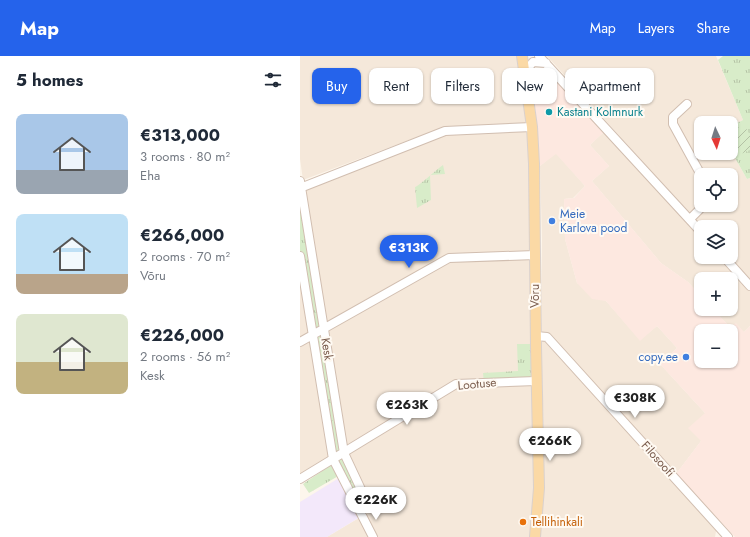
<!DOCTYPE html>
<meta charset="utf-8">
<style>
:root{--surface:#fff;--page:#f6f6f7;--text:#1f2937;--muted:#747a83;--accent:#2563eb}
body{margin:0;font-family:Jost,sans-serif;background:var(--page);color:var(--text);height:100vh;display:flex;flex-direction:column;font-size:15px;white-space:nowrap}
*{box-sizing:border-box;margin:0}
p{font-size:13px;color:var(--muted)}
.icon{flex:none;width:22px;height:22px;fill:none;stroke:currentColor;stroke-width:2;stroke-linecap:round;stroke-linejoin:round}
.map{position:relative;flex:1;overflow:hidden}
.panel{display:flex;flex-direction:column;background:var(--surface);width:300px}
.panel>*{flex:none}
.banner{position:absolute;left:12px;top:12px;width:378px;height:36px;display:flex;gap:8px}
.needle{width:26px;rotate:176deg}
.buttons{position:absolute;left:394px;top:60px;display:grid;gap:8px}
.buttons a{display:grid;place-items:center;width:44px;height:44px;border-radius:8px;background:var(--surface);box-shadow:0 1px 3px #0004;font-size:20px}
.price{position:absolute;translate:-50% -34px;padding:0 9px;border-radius:14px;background:#fff;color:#222;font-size:13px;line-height:26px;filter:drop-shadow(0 1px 2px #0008)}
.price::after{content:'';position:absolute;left:50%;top:24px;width:12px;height:9px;margin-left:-6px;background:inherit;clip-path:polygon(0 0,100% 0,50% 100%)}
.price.active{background:var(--accent);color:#fff}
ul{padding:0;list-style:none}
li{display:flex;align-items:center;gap:12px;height:100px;padding:0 16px}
li span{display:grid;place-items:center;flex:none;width:112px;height:80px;border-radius:8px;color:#555}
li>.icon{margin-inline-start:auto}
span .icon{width:48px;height:48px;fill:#fffc;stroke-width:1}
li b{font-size:17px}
h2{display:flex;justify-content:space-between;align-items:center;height:48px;padding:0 16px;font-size:17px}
.chip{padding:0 14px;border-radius:8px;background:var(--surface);box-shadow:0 1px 3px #0004;font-size:14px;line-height:36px}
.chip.active{background:var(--accent);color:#fff}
header{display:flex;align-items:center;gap:24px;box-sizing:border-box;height:56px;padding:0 20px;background:var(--accent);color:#fff}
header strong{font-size:19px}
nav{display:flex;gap:22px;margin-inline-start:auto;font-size:14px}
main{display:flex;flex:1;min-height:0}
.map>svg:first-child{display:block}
.residential{fill:#f5e8da;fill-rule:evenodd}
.commercial{fill:#fde8e0;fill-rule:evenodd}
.education{fill:#f3e8fa}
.grass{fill:url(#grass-tufts)}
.garden{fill:url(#garden-furrows)}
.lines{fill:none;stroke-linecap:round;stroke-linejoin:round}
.minor-casing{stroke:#d1beb0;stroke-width:10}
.major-casing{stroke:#dad1cd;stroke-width:12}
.minor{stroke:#fff;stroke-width:8}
.major{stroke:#fbd9a5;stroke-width:10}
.culture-dot{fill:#0f9aa8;stroke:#fffaf3;stroke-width:1.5}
.shop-dot{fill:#3f7fe0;stroke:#fffaf3;stroke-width:1.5}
.food-dot{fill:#e8710a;stroke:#fffaf3;stroke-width:1.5}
.labels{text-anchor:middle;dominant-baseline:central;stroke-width:4;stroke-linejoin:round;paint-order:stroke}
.culture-label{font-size:12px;fill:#0d838f;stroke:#fffaf3;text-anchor:start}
.shop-label{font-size:12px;fill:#366cbe;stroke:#fffaf3;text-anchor:start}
.street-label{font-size:12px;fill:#7a5c4d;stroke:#fffaf3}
.food-label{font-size:12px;fill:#c56008;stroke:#fffaf3;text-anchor:start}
</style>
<header>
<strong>Map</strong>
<nav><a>Map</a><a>Layers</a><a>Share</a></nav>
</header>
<main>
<section class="panel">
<h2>5 homes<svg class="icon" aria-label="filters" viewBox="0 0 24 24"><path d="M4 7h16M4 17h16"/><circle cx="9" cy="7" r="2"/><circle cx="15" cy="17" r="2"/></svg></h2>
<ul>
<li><span style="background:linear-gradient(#a9c7e8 70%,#9aa5b1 0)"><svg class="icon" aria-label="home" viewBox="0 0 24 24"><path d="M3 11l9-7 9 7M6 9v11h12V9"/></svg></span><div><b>€313,000</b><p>3 rooms · 80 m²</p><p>Eha</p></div></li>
<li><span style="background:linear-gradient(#bfe0f5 75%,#b9a48a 0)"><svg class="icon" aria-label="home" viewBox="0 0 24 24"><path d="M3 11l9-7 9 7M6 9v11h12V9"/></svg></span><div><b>€266,000</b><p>2 rooms · 70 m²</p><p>Võru</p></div></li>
<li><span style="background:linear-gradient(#dfe7d0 60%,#c2b280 0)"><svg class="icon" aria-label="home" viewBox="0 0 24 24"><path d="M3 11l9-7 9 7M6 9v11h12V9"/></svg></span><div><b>€226,000</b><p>2 rooms · 56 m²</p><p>Kesk</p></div></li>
</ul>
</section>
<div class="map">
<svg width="450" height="481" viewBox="0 0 450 481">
<defs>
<pattern id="grass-tufts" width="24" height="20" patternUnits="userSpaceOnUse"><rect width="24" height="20" fill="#d8ecc9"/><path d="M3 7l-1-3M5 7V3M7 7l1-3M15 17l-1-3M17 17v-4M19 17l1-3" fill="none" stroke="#b4c2a5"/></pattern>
<pattern id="garden-furrows" width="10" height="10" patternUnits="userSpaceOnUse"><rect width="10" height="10" fill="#d8ecc9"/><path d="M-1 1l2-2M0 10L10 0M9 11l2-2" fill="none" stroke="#b4c2a5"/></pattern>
</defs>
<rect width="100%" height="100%" fill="#fdf6ec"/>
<path class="residential" d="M0,0H218L224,40L226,70L147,73L109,84L3,124L0,103Z
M247,0H416L443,64L431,70V67H401V97H431V95L447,123L450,122V223L429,201H431V171H402ZM401,119H431V149H401Z
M229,74L237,432L232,481H27L74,453L46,398L4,132L144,78Z
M305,75L401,179V201H421L450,233V270L444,276L430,271L413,253H431V223H401V240L388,226L361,207L292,125L309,110L290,89Z
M256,97L285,130L273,142L264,143L265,183L277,227L306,245L340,284L357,270L377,292L360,308L405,357L401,385L376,418L417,470L415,481H239L243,438L244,371L241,294L242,183L240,110Z
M0,211L31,401L0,420Z"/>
<path class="commercial" d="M252,21L256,23L305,75L290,89L309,110L292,125L361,207L388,226L401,240V253H413L430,271L436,267L444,276L450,270V481H435L376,418L401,385L388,372L405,357L360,308L377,292L357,270L340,285L306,245L292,243L277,227L265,183L264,143L274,142L285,130L256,98L240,110L234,39L238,30L245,23ZM401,275H431V305H401Z"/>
<path class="education" d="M39,422L60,461L27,481H0V446Z"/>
<path class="grass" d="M423,0H450V122L447,123L431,95V70L443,64L418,4Z
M143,109L145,118L130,119L131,144L117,152L115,131C119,130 137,113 143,109Z
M0,125L44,397L66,444L61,457L40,419L9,437L3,428L34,407L0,200Z
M217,288H233L234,324L184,327L183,317L218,315Z"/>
<path class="garden" d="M444,69L450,79V94L431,102L429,97H431V75Z"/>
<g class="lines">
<g class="minor-casing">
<path id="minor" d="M239,0L401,176
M226,20L228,12L233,6L246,7
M387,48L373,61V68L401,119
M0,125L44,397L66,444L61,457
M0,132L145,75L232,71
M390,163L404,149
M0,200L33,403L73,481
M424,201L450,230
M236,280L247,281L428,481
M0,286L149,202L235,199
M0,423L156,328L236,325"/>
</g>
<g class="major-casing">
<path id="major" d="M222,0L232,71L234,108L236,290L239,432L235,481"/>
</g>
<use href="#minor" class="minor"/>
<use href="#major" class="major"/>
</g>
<circle class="culture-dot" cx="249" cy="56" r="4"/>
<g class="shop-dot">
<circle cx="252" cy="165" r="4"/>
<circle cx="386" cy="301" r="4"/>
</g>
<circle class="food-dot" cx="223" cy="466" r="4"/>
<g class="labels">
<g class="culture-label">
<text x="257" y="56">Kastani Kolmnurk</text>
</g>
<g class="shop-label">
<text x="260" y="158">Meie<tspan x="260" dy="14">Karlova pood</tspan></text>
<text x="378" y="301" text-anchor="end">copy.ee</text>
</g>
<g class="street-label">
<text transform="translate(235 240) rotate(-90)">Võru</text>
<text transform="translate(27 293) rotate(81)">Kesk</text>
<text transform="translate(177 328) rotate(-5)">Lootuse</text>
<text transform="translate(358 403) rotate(48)">Filosoofi</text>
</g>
<g class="food-label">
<text x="231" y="466">Tellihinkali</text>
</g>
</g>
</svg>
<div class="buttons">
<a><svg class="needle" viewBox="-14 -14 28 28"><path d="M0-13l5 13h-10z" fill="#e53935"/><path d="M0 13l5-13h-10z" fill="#747a83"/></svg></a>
<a><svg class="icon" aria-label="locate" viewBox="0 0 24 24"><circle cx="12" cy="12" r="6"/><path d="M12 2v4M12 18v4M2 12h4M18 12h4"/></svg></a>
<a><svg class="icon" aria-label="layers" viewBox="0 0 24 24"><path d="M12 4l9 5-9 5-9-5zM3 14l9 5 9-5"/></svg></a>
<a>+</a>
<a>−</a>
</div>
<b class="price active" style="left:109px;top:213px">€313K</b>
<b class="price" style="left:335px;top:363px">€308K</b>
<b class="price" style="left:107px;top:370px">€263K</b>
<b class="price" style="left:250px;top:406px">€266K</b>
<b class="price" style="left:76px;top:465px">€226K</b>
<div class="banner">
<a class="chip active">Buy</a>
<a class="chip">Rent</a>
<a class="chip">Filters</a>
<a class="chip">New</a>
<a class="chip">Apartment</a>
</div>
</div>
</main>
